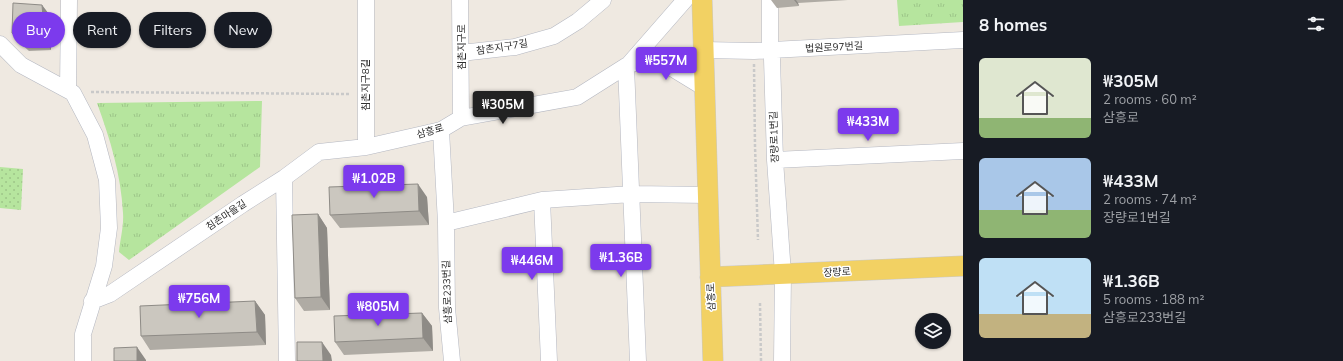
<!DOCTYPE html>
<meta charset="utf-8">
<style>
:root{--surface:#171b24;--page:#20242c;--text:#f1f3f6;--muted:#9ea1a6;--accent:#7c3aed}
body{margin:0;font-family:Mulish,"Noto Sans KR",sans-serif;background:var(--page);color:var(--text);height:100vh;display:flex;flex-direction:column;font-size:15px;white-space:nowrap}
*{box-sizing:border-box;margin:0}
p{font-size:13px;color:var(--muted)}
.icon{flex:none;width:22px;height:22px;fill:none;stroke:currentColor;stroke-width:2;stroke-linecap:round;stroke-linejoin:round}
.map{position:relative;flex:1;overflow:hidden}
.panel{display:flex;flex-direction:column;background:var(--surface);width:380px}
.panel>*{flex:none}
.hud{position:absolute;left:12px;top:12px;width:380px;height:36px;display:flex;gap:8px}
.tools{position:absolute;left:915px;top:313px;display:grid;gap:8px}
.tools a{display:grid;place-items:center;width:36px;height:36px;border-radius:50%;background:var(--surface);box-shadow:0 1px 3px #0004;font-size:20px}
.price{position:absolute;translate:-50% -34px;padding:0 9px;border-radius:4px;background:var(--accent);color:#fff;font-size:13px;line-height:26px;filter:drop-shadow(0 1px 2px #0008)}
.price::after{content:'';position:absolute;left:50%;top:24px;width:12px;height:9px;margin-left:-6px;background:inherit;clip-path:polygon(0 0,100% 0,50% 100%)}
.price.active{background:#222;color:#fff}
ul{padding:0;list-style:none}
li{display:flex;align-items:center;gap:12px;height:100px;padding:0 16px}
li span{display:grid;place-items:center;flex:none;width:112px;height:80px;border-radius:6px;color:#555}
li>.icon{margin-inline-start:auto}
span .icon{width:48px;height:48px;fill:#fffc;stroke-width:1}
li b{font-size:17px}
h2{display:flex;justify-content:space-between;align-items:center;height:48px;padding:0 16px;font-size:17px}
.chip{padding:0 14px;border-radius:18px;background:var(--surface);box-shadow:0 1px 3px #0004;font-size:14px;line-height:36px}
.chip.active{background:var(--accent);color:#fff}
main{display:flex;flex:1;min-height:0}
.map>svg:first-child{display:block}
.grass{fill:url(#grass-dots)}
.park{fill:url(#park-tufts)}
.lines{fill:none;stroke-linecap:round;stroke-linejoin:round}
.minor-casing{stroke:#b4b7c1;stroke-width:17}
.major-casing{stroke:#c9c9c9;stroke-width:21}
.path{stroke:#c9c9c9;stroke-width:2.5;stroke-dasharray:3 2;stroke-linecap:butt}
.minor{stroke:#fff;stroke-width:16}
.major{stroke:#f2d163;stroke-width:20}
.wall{fill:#afaba4}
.shaded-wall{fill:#8e8b86}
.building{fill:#cbc7bf;stroke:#8e8b86}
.labels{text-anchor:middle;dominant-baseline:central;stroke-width:3;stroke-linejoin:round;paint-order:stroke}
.street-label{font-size:10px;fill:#2e2e2e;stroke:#fff}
</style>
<main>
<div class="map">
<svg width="963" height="361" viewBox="0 0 963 361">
<defs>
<pattern id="grass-dots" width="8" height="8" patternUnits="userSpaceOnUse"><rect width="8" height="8" fill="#b6e59e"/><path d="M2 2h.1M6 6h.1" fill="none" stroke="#9dc588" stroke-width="1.8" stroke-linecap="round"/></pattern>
<pattern id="park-tufts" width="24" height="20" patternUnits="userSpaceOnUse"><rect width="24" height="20" fill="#b6e59e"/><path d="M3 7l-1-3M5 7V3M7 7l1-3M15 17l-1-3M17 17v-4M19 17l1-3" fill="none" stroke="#9dc588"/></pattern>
</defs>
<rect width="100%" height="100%" fill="#efe9e1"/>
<path class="grass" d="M0,167L23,169L21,210L0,208Z"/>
<path class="park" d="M897,0H963V22L899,26Z
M262,101L260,167L129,260L119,252C120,240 124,226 123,213C121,174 110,139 97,103Z"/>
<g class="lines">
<g class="minor-casing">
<path id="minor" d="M366,0V147
M460,0L461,118
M770,0V50L772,59L775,160L783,274L782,361
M0,44L21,65L73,93L95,135L107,180L109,228L104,266L83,334V361
M704,50L754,51L963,40
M461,53L515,47L554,36L578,21L603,0
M629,64L685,0
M626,66L638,361
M68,90L69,0
M441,130L446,223L447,308L452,361
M775,160L963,151
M284,178L287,361
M542,200L549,361
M446,223L542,200L632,194L708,195
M92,301L110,294L243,204L284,178L319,152L366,147L441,130L461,118L577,97L626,66L652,56L706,89"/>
</g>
<g class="major-casing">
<path id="major" d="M702,0L713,361
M710,277L963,266"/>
</g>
<path class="path" d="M754,64L755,146L758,240
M91,92L349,94
M760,303L761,361"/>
<use href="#minor" class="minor"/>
<use href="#major" class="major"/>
</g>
<path class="wall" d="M771,0H848L798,3L799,6L777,8Z
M42,5L48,13L51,50L29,51L18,41L12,33Z
M427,197L429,225L340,228L330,215Z
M318,214L327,228L330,310L304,311L295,298Z
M255,301L265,315L266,345L150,350L141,336Z
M422,313L432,326L433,351L344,355L335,342Z"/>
<path class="shaded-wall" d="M794,0H796L798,3L799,6Z
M42,5L48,13L51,50L45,41Z
M418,184L427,197L429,225L419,211Z
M318,214L327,228L330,310L321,297Z
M255,301L265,315L266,345L257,332Z
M422,313L432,326L433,351L423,338Z
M322,342L331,355L332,361H323Z
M137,347L146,360V361H137Z"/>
<path class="building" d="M13,3L42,5L45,41L23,42L12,33Z
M418,184L419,211L330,215L329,187Z
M318,214L321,297L295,298L292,215Z
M255,301L257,332L141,336L140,306Z
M422,313L423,338L335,342L334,316Z
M297,342H322L323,361H297Z
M137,347V361H114V348Z"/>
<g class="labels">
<g class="street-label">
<text transform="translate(461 47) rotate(-90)">침촌지구로</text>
<text transform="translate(502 47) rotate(-9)">참촌지구7길</text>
<text transform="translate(834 47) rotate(-3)">법원로97번길</text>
<text transform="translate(365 85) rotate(-90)">침촌지구8길</text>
<text transform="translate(430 131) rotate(-16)">삼흥로</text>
<text transform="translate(774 137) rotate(-92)">장량로1번길</text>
<text transform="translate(226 215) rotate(-34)">침촌마을길</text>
<text transform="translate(837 272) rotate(-3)">장량로</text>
<text transform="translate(447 292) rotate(-92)">삼흥로233번길</text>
<text transform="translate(711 297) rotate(-92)">삼흥로</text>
</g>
</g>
</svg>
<div class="tools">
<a><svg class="icon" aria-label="layers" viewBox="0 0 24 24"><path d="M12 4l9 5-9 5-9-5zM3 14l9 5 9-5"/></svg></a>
</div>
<b class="price" style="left:666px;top:81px">₩557M</b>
<b class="price active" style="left:503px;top:125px">₩305M</b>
<b class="price" style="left:868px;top:142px">₩433M</b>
<b class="price" style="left:374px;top:199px">₩1.02B</b>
<b class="price" style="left:621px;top:278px">₩1.36B</b>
<b class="price" style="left:532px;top:281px">₩446M</b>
<b class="price" style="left:199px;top:319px">₩756M</b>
<b class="price" style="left:378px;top:327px">₩805M</b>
<div class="hud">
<a class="chip active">Buy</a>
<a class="chip">Rent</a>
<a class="chip">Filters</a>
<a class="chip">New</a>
</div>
</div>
<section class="panel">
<h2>8 homes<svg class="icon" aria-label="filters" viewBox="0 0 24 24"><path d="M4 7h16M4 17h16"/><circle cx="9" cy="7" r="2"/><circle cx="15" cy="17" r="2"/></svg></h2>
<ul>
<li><span style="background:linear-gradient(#dfe7d0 75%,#8fb573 0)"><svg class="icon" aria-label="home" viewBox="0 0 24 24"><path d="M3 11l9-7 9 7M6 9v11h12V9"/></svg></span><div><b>₩305M</b><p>2 rooms · 60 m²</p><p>삼흥로</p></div></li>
<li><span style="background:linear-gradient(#a9c7e8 65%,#8fb573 0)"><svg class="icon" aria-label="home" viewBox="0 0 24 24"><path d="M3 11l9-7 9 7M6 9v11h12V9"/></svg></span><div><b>₩433M</b><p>2 rooms · 74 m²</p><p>장량로1번길</p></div></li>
<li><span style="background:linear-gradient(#bfe0f5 70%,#c2b280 0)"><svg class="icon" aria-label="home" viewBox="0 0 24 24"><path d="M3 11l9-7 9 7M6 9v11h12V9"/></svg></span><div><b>₩1.36B</b><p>5 rooms · 188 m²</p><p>삼흥로233번길</p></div></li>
</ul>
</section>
</main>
